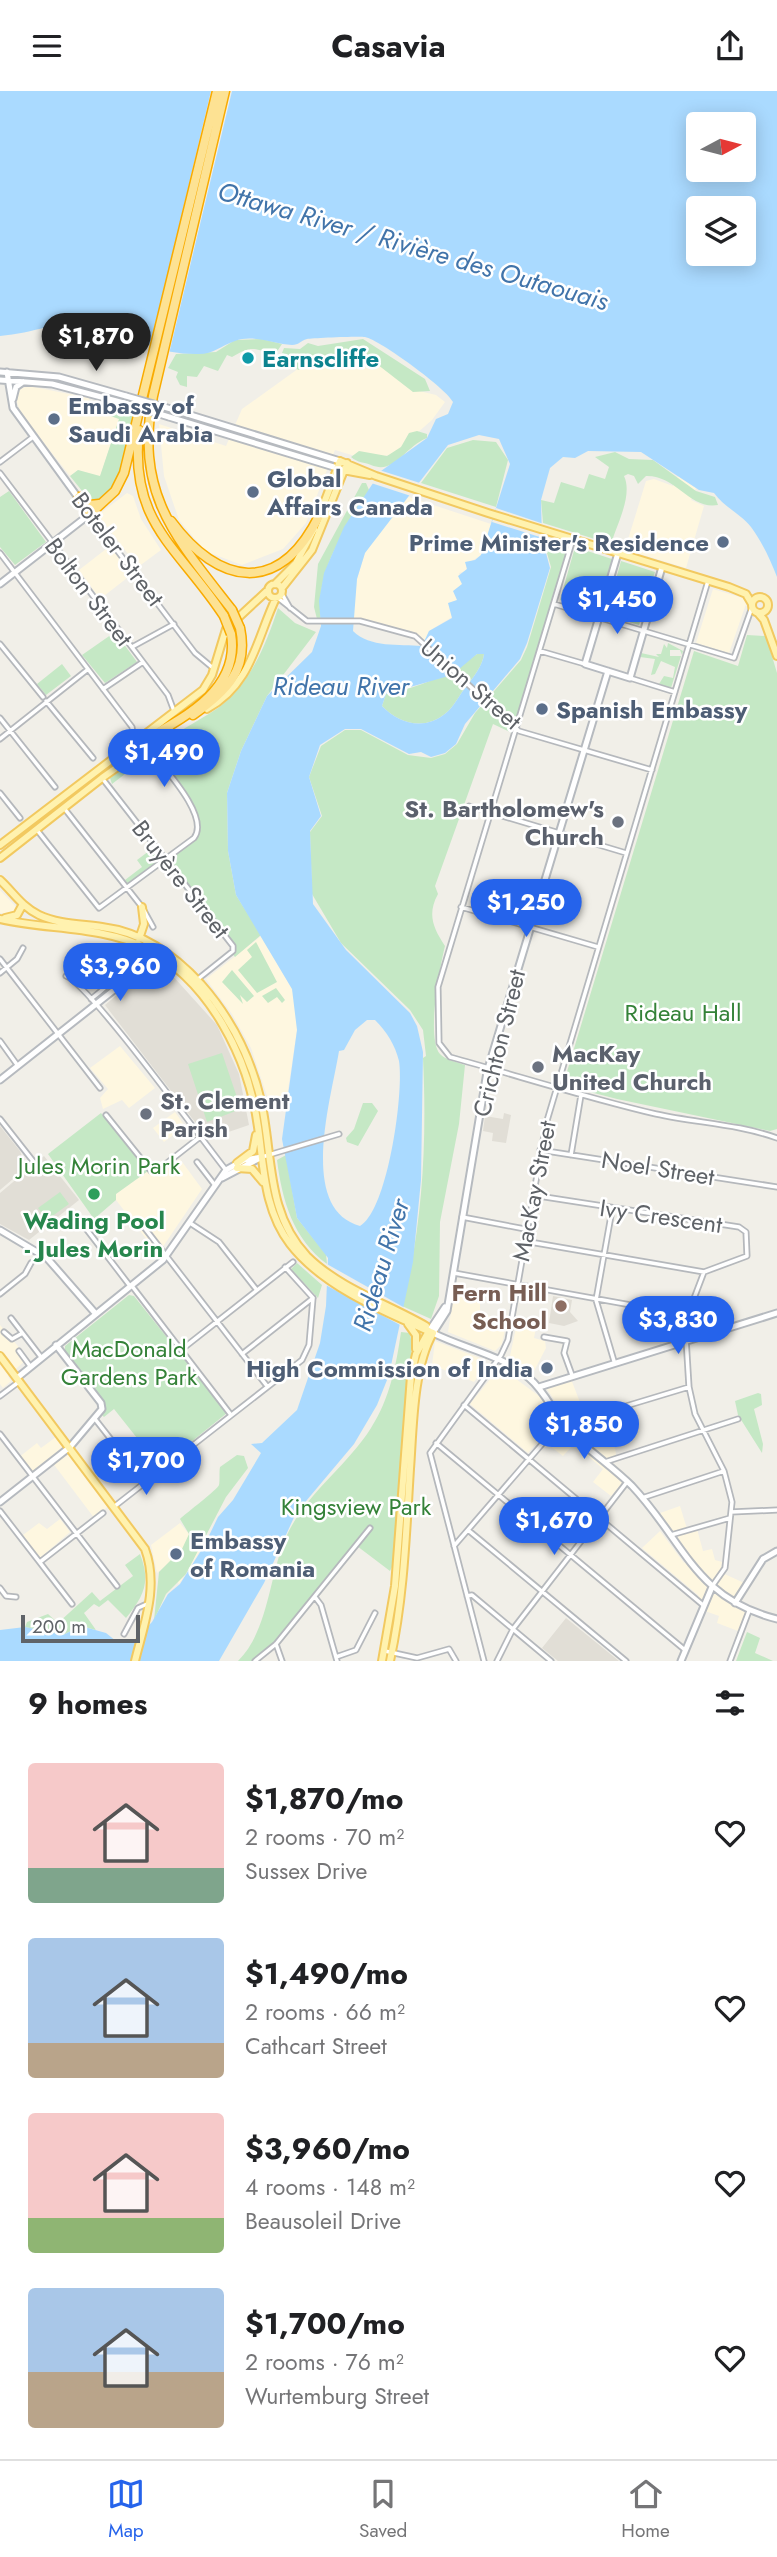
<!DOCTYPE html>
<meta charset="utf-8">
<style>
:root{--surface:#fff;--page:#f6f6f6;--text:#202124;--muted:#757577;--line:#e0e0e0;--accent:#2563eb}
body{margin:0;font-family:Jost,sans-serif;background:var(--page);color:var(--text);height:100vh;display:flex;flex-direction:column;font-size:26px;white-space:nowrap}
*{box-sizing:border-box;margin:0}
p{font-size:23px;color:var(--muted)}
.icon{flex:none;width:38px;height:38px;fill:none;stroke:currentColor;stroke-width:2;stroke-linecap:round;stroke-linejoin:round}
.map{position:relative;height:1570px;overflow:hidden}
.drawer{display:flex;flex-direction:column;background:var(--surface);flex:1}
.drawer>*{flex:none}
.needle{width:46px;rotate:83deg}
.tools{position:absolute;left:686px;top:21px;display:grid;gap:14px}
.tools a{display:grid;place-items:center;width:70px;height:70px;border-radius:7px;background:var(--surface);box-shadow:0 4px 18px #0003;font-size:35px}
.scale{position:absolute;left:21px;bottom:18px;width:119px;box-sizing:border-box;padding-left:7px;border:4px solid #5f6368;border-top:0;font-size:19px;line-height:24px;white-space:nowrap;color:#5f6368;-webkit-text-stroke:5px #fff;paint-order:stroke}
.price{position:absolute;translate:-50% -60px;padding:0 16px;border-radius:24px;background:var(--accent);color:#fff;font-size:23px;line-height:46px;filter:drop-shadow(0 2px 4px #0008)}
.price::after{content:'';position:absolute;left:50%;top:42px;width:21px;height:16px;margin-left:-10px;background:inherit;clip-path:polygon(0 0,100% 0,50% 100%)}
.price.active{background:#222;color:#fff}
ul{padding:0;list-style:none}
li{display:flex;align-items:center;gap:21px;height:175px;padding:0 28px}
li span{display:grid;place-items:center;flex:none;width:196px;height:140px;border-radius:7px;color:#555}
li>.icon{margin-inline-start:auto}
span .icon{width:84px;height:84px;fill:#fffc;stroke-width:1}
li b{font-size:30px}
h2{display:flex;justify-content:space-between;align-items:center;height:84px;padding:0 28px;font-size:30px}
header{display:flex;justify-content:space-between;align-items:center;height:91px;padding:0 28px;background:var(--surface);font-size:32px;font-weight:700}
.tab-bar{display:flex;justify-content:space-around;align-items:center;height:98px;border-top:2px solid var(--line);background:var(--surface);font-size:19px;color:var(--muted)}
.tab-bar a{display:grid;justify-items:center;gap:4px}
.tab-bar .active{color:var(--accent)}
.map>svg:first-child{display:block}
.commercial{fill:#fef7e0}
.education{fill:#e1ded6}
.green{fill:#c5e8c5}
.water{fill:#aadaff;fill-rule:evenodd}
.pier{fill:#f1efe8}
.lines{fill:none;stroke-linecap:round;stroke-linejoin:round}
.street-casing{stroke:#b5b8bc;stroke-width:7}
.secondary-casing{stroke:#b6babf;stroke-width:9}
.primary-casing{stroke:#f2c960;stroke-width:10}
.highway-casing{stroke:#f9ab00;stroke-width:11}
.street{stroke:#fff;stroke-width:3.5}
.secondary{stroke:#fff;stroke-width:5}
.primary{stroke:#fff2af;stroke-width:6}
.highway{stroke:#fde293;stroke-width:8}
.secondary-bridge-casing{stroke:#b6babf;stroke-width:9;stroke-linecap:butt}
.highway-bridge-casing{stroke:#f9ab00;stroke-width:11;stroke-linecap:butt}
.secondary-bridge{stroke:#fff;stroke-width:5}
.highway-bridge{stroke:#fde293;stroke-width:8}
.culture-dot{fill:#0f9aa8;stroke:#fff;stroke-width:2.5}
.service-dot{fill:#5c6f8a;stroke:#fff;stroke-width:2.5}
.worship-dot{fill:#6b7280;stroke:#fff;stroke-width:2.5}
.leisure-dot{fill:#2e9e5b;stroke:#fff;stroke-width:2.5}
.education-dot{fill:#8d6e63;stroke:#fff;stroke-width:2.5}
.labels{text-anchor:middle;dominant-baseline:central;stroke-width:5;stroke-linejoin:round;paint-order:stroke}
.culture-label{font-size:24px;font-weight:bold;fill:#0d838f;stroke:#fff;text-anchor:start}
.service-label{font-size:24px;font-weight:bold;fill:#4e5e75;stroke:#fff;text-anchor:start}
.street-label{font-size:24px;fill:#5f6368;stroke:#fff}
.worship-label{font-size:24px;font-weight:bold;fill:#5b616d;stroke:#fff;text-anchor:start}
.park-label{font-size:24px;fill:#348238;stroke:#fff}
.leisure-label{font-size:24px;font-weight:bold;fill:#27864d;stroke:#fff}
.education-label{font-size:24px;font-weight:bold;fill:#785e54;stroke:#fff;text-anchor:end}
.water-label{font-size:26px;font-style:italic;fill:#4174aa;stroke:#fff}
</style>
<header><svg class="icon" aria-label="menu" viewBox="0 0 24 24"><path d="M4 6h16M4 12h16M4 18h16"/></svg>Casavia<svg class="icon" aria-label="share" viewBox="0 0 24 24"><path d="M12 15V3M7 8l5-5 5 5M5 13v7h14v-7"/></svg></header>
<div class="map">
<svg width="777" height="1570" viewBox="0 0 777 1570">
<rect width="100%" height="100%" fill="#f1efe8"/>
<path class="commercial" d="M361,267L381,270L415,299L436,304L445,311L432,329L393,363L368,369L335,359L306,432L283,458L242,474L205,460L179,429L164,385L159,333L226,355L242,318L295,280L307,268Z
M29,295L89,307L92,318L119,328L100,386L78,379L70,385L51,361L20,320L17,311L19,298Z
M678,385L696,397L691,409L704,415L686,477L627,459L626,455L646,390L654,388L673,395Z
M127,402L133,405L141,428L161,459L138,476L98,424Z
M409,406L491,433L481,464L467,473L466,480L459,482L462,493L455,502L457,509L451,513L452,526L429,540L426,550L411,540L353,527L357,488L365,462L385,431Z
M110,455L131,484L100,508L79,479Z
M713,498L743,507L746,513L729,562L696,552Z
M0,799L17,817L11,823L0,822Z
M261,845L292,898L296,910L297,939L286,1012L268,1008L251,957L232,923L206,888Z
M120,955L155,997L129,1017L122,1009L103,1018L100,1007L108,998L90,977Z
M175,1021L185,1035L164,1051L153,1037Z
M180,1068L202,1098L158,1163L116,1109V1103L148,1080L159,1083Z
M454,1202L480,1207V1223L507,1228L502,1253L495,1260L448,1241Z
M518,1227L537,1231L534,1247L545,1250L546,1257L533,1282L510,1265Z
M0,1234L28,1267L8,1285L11,1290L3,1297L0,1293Z
M435,1250L482,1268L483,1278L474,1291L432,1274Z
M500,1276L539,1305L556,1329L528,1362L470,1313Z
M571,1288L591,1340L601,1346L611,1343L616,1362L613,1372L628,1385L611,1405L593,1391L603,1378L574,1353L563,1365L546,1352L567,1329L547,1298L550,1294Z
M60,1343L112,1411L95,1428L52,1371L33,1386L18,1367L37,1352L41,1357Z
M680,1415L688,1441L697,1438L703,1460L712,1458L715,1469L722,1471L720,1481L751,1495L742,1509L745,1522L738,1540L717,1532L719,1525L705,1520L698,1504L642,1457L660,1440L684,1472L691,1466L660,1422Z
M60,1428L70,1441L40,1467L23,1444L39,1432L47,1438Z
M180,1432L201,1458L179,1493L167,1474L157,1482L151,1454Z"/>
<path class="education" d="M143,867L171,883L217,934L239,983L249,1034L208,1048L105,914L132,891Z
M504,1022L511,1024L506,1052L492,1050L493,1042L483,1040L485,1025L503,1028Z
M0,1035L20,1060L26,1077L0,1099Z
M44,1065L79,1109L29,1149L0,1133V1102Z
M553,1205L572,1209L570,1221L578,1230L564,1235L549,1232Z
M566,1527L619,1570H558L542,1557Z"/>
<path class="green" d="M106,230C126,233 133,238 146,252L144,262L82,251H65L69,232Z
M262,248L282,253L276,262C253,260 255,252 232,266L227,264L218,280L204,275L197,286L187,285V296L180,294L176,286L178,281L168,277L176,263L216,261L235,249Z
M363,248L425,288L430,300L413,301L373,270L314,265L306,268L299,279L294,277L293,267L282,262L284,257L300,258L308,252L318,255Z
M93,313L137,324L118,392L100,410L91,411L70,385L78,379L100,385L119,328L91,318Z
M417,340L427,343V347C404,356 395,384 371,374C364,371 358,372 351,366L359,360L387,365L401,356L409,342Z
M473,349L496,351L508,369L496,416L421,392L447,357Z
M615,361L629,368L653,369L696,400L715,406L718,414C690,419 676,384 646,385L638,393L634,385L628,383L624,385C633,404 617,433 611,453L543,432L541,409L554,412L561,391L584,398L589,383L605,388L609,376L595,366Z
M362,392H366L369,399C345,440 315,479 321,528H317L314,516L318,473Z
M9,400L46,451L15,474L0,456V406Z
M543,448L567,456L568,459L512,642L493,633L435,795L438,803C427,823 433,837 445,855C440,875 426,947 440,963C445,969 457,971 465,974L459,1033L440,1131L439,1205L431,1228L402,1215C423,1135 427,1049 423,967L426,965L423,939L410,919L341,852L312,803L310,741L322,725L309,686L321,655L345,639H361L408,664L431,667L445,663L457,653L475,622L521,569L527,556L551,476Z
M575,456L612,468L597,521L560,509Z
M621,470L655,481L639,534L606,524Z
M278,517L295,532L316,541L267,605L241,660L227,702L228,760L236,804L261,844L235,866L231,861L233,855L166,769C176,762 190,754 197,744C209,726 162,678 154,658C174,642 197,631 218,617C250,593 266,554 278,517Z
M115,541L137,571L105,592L82,564Z
M747,544L766,545L777,582V1038L770,1040L617,1008L563,994L694,560L738,575Z
M668,552L683,560L682,564L680,559H670V565H681L671,597L659,593L664,585L673,587L675,576L661,570L655,583L651,584L655,568L640,566L641,562L659,566L656,563H661L664,553L667,557Z
M477,563H484C483,574 473,587 466,596C459,604 454,616 446,622C425,640 399,633 382,615L386,603C421,596 449,584 477,563Z
M62,573L71,585L46,604L37,593Z
M145,662L147,666L112,693L110,687Z
M153,757L162,768L129,794L125,789L142,776L137,769Z
M256,851L277,891L257,902L238,879L252,866L247,859Z
M232,879L254,905L247,911L240,904L243,913L222,891Z
M276,897L285,909L282,912L277,906L268,912L262,905Z
M222,962L241,1018L207,1031L188,973Z
M363,1012H372L378,1020L358,1055L347,1051L346,1047L354,1038Z
M101,1022L148,1080L116,1103V1109L94,1128L48,1063Z
M286,1064L297,1127L326,1163L327,1173C293,1148 282,1109 277,1069Z
M60,1101L69,1113L47,1129L38,1117Z
M297,1172L322,1194L318,1207L291,1178Z
M129,1204L134,1205L227,1322L160,1376L114,1318L104,1326L101,1323L105,1317L103,1310L65,1261V1255Z
M401,1241L410,1242L412,1254L394,1472L390,1480L357,1455L279,1551L255,1570H238C268,1540 269,1488 284,1451C302,1405 345,1378 371,1337C390,1307 396,1275 401,1241Z
M758,1302L761,1303L762,1314L754,1318L763,1353L762,1362L738,1324L735,1310Z
M237,1364L244,1365L248,1377L226,1406L186,1483L166,1503L154,1529L159,1481L182,1458L189,1443L180,1428C185,1423 218,1398 219,1394C220,1390 219,1381 220,1376Z
M140,1463C151,1491 144,1505 126,1527L108,1509L99,1516L94,1513L84,1522L96,1539L81,1535L63,1544L25,1536L27,1531L48,1523L58,1532L92,1501L100,1510L133,1485L125,1474Z
M747,1541L760,1547L755,1562L773,1570H736Z"/>
<path class="water" d="M0,0H777V486C770,468 762,451 751,436C741,423 724,416 714,402L699,399L641,361L588,360L575,367L563,366L550,377L541,409L542,447L550,477L527,552L520,568L465,633L456,653L445,662L431,666L421,661L409,663L361,638H345L320,654L309,686L321,725L310,740L313,813L346,859L410,922L417,935L423,961L421,1089L413,1171L389,1284L377,1314L354,1353L296,1422L264,1492L219,1570H0V1539L25,1536L63,1544L81,1535L106,1542L116,1550H134L152,1531L168,1503L180,1493L204,1455L218,1426L233,1409L261,1362L251,1353L262,1352L297,1319L320,1252L326,1215L328,1167L297,1127L282,1048L297,939L292,898L236,804L228,760L227,702L241,660L267,605L312,561L321,535L319,510L324,482L344,436L381,380L427,347L436,328L448,323L453,311C447,298 380,249 365,246C359,245 312,247 307,248C300,250 299,254 292,254C274,253 253,243 235,250C220,255 213,264 196,263C180,263 157,260 144,251C133,242 131,234 115,231C73,223 40,242 0,245ZM698,33H744V79H698ZM698,117H744V163H698ZM479,344L499,348L510,373L481,464L475,469L465,471L467,478L458,485L462,493L453,500L457,509L448,512L452,527L429,540L422,555C399,553 370,557 353,540L357,488L365,462L448,354ZM477,563H484C483,574 473,587 466,596C459,604 454,616 446,622C425,640 399,633 382,615L386,603L452,584ZM367,929H375C387,941 395,954 399,970C404,1001 388,1119 360,1135C297,1118 332,1005 339,960L344,959L355,939Z"/>
<path class="pier" d="M211,0H232L169,263L150,257Z
M379,379L420,392L411,405L371,392Z
M496,417L544,433L543,447L492,431Z
M325,1172L405,1217L402,1235L322,1192Z"/>
<g class="lines">
<g class="street-casing">
<path id="street" d="M0,371L33,346
M0,382L168,604L174,620
M91,425L195,562L213,577
M573,448L438,896L439,952L450,966C519,985 587,1007 656,1023C697,1032 738,1033 777,1047
M0,462L132,636L134,649
M282,503L290,517
M278,507L307,530H360L415,545L519,640L652,679
M554,513L734,567L752,516
M0,553L43,606
M132,556L174,533
M540,560L585,573
M630,587L675,601
M103,598L143,571
M46,610L93,667
M0,627L55,696
M0,648L87,579
M102,687L233,855V860L198,888
M0,702L20,727
M469,715L626,762
M64,717L142,816L153,836
M37,739L99,817L194,747C211,725 161,674 147,655
M461,816L598,856
M0,868L100,997
M0,882L17,868L23,857
M66,885C89,893 202,1049 226,1079
M91,908C108,895 120,886 122,864
M0,950L18,975
M106,1024L151,1080L158,1079L200,1046
M0,1028L33,1070
M540,1059L777,1096
M571,1064L581,1004
M262,1066L339,1043
M197,1071L214,1093
M612,1119L596,1209L614,1270
M462,1126L525,1138
M140,1131L267,1295
M190,1132L219,1151L256,1198
M84,1135L130,1195
M524,1150L704,1181L747,1165L746,1141L739,1136L532,1104
M285,1176L313,1207
M704,1181L685,1231L689,1296L695,1323L724,1380L732,1411L725,1477L713,1494
M454,1182L686,1224
M132,1195L231,1324
M0,1203L25,1183L31,1172
M11,1227L41,1266
M4,1241L12,1248L21,1243
M544,1246L567,1250L564,1262L572,1284
M181,1259L293,1171
M19,1260L30,1275
M242,1263L313,1207
M0,1305L20,1290
M464,1314L703,1514
M95,1328L145,1392
M567,1336L573,1331L689,1296
M0,1343L117,1495
M436,1352L685,1559
M605,1371L738,1328
M642,1407L724,1380
M115,1415L302,1269L309,1254L313,1207
M0,1420L72,1513
M731,1421L777,1419
M468,1439L626,1570
M671,1444L730,1427
M454,1455L562,1330
M40,1471L103,1422
M0,1497L6,1505L16,1506
M467,1505L472,1504L551,1570
M315,1506L321,1514L337,1570
M124,1543L138,1517L147,1513
M276,1553L282,1570
M385,1560L417,1567L449,1558L456,1570
M336,1566L356,1559L375,1522
M255,1570L276,1553L370,1437
M484,1570L430,1362L501,1264L508,1249L546,1033L708,490
M497,1570L513,1538L627,1391
M730,1570L749,1520"/>
</g>
<g class="secondary-casing">
<path id="secondary" d="M0,281L59,286L126,305
M0,289L52,293L124,312
M13,308L16,296L23,291
M171,318L340,370
M169,326L337,377
M618,462L585,573L630,587L662,476
M0,493L90,423L13,317L7,281
M608,580L487,981L447,1220L433,1242C465,1258 502,1264 529,1287C547,1302 555,1326 571,1342C590,1361 613,1376 632,1395C684,1450 694,1507 777,1528
M127,883L137,853
M0,989L119,895L133,880L142,856
M222,1087L262,1066
M0,1139L47,1167L95,1222
M429,1240L445,1216
M17,1287L163,1169L226,1079L244,1069L262,1066
M539,1296L777,1222
M0,1411L70,1356L102,1318L101,1312L56,1254
M735,1512L763,1468L777,1460
M681,1570L712,1496"/>
</g>
<g class="primary-casing">
<path id="primary" d="M343,379L370,384
M318,428L340,370L376,385L488,422L729,496L746,503L752,513
M268 500a7 7 0 1 1 14 0a7 7 0 1 1-14 0Z
M275,493L296,472L314,438
M282,497L312,459L347,372
M752 514a8 8 0 1 1 16 0a8 8 0 1 1-16 0Z
M758,522L764,529L777,565
M207,618C252,593 256,549 276,507
M0,754L203,599L212,584L226,538L268,499
M0,767L102,687L170,639
M0,789C13,801 22,816 39,824C58,833 81,833 102,836C142,841 173,863 201,893C230,926 251,967 261,1010C273,1064 266,1122 307,1165C339,1197 388,1213 426,1235
M5,827L17,824L23,813
M0,828C47,839 102,835 146,857C210,890 249,968 258,1036C264,1077 264,1119 290,1153C323,1196 385,1221 433,1242C413,1277 413,1338 410,1378C406,1442 404,1507 390,1570
M139,848L144,833L142,816
M237,1072L253,1060L256,1044
M237,1077L252,1078L263,1091
M408,1233L416,1244V1258
M0,1265L145,1458C159,1496 144,1533 135,1570
M382,1570L395,1495L411,1285L416,1263L429,1240"/>
</g>
<g class="highway-casing">
<path id="highway" d="M225,0L153,305C134,403 176,447 232,519
M139,339C129,433 179,456 224,525
M79,406L90,414L99,413
M90,423L115,400L124,382L217,0
M171,430C219,495 279,505 319,425
M193,624C226,601 249,579 240,537
M119,664C164,635 242,608 231,543"/>
</g>
<use href="#street" class="street"/>
<use href="#secondary" class="secondary"/>
<use href="#primary" class="primary"/>
<use href="#highway" class="highway"/>
<g class="secondary-bridge-casing">
<path id="secondary-bridge" d="M126,305L171,318
M124,312L169,326"/>
</g>
<g class="highway-bridge-casing">
<path id="highway-bridge" d="M232,519L240,537
M224,525L231,543"/>
</g>
<use href="#secondary-bridge" class="secondary-bridge"/>
<use href="#highway-bridge" class="highway-bridge"/>
</g>
<circle class="culture-dot" cx="248" cy="267" r="7"/>
<g class="service-dot">
<circle cx="54" cy="328" r="7"/>
<circle cx="253" cy="401" r="7"/>
<circle cx="723" cy="451" r="7"/>
<circle cx="542" cy="618" r="7"/>
<circle cx="547" cy="1277" r="7"/>
<circle cx="176" cy="1463" r="7"/>
</g>
<g class="worship-dot">
<circle cx="618" cy="731" r="7"/>
<circle cx="538" cy="976" r="7"/>
<circle cx="146" cy="1023" r="7"/>
</g>
<circle class="leisure-dot" cx="94" cy="1103" r="7"/>
<circle class="education-dot" cx="561" cy="1215" r="7"/>
<g class="labels">
<g class="culture-label">
<text x="262" y="267">Earnscliffe</text>
</g>
<g class="service-label">
<text x="68" y="314">Embassy of<tspan x="68" dy="28">Saudi Arabia</tspan></text>
<text x="267" y="387">Global<tspan x="267" dy="28">Affairs Canada</tspan></text>
<text x="709" y="451" text-anchor="end">Prime Minister's Residence</text>
<text x="556" y="618">Spanish Embassy</text>
<text x="533" y="1277" text-anchor="end">High Commission of India</text>
<text x="190" y="1449">Embassy<tspan x="190" dy="28">of Romania</tspan></text>
</g>
<g class="street-label">
<text transform="translate(118 458) rotate(53)">Boteler Street</text>
<text transform="translate(89 501) rotate(53)">Bolton Street</text>
<text transform="translate(471 593) rotate(41)">Union Street</text>
<text transform="translate(181 788) rotate(52)">Bruyère Street</text>
<text transform="translate(499 952) rotate(-76)">Crichton Street</text>
<text transform="translate(658 1077) rotate(9)">Noel Street</text>
<text transform="translate(534 1100) rotate(-79)">MacKay Street</text>
<text transform="translate(661 1125) rotate(8)">Ivy Crescent</text>
</g>
<g class="worship-label">
<text x="604" y="717" text-anchor="end">St. Bartholomew's<tspan x="604" dy="28">Church</tspan></text>
<text x="552" y="962">MacKay<tspan x="552" dy="28">United Church</tspan></text>
<text x="160" y="1009">St. Clement<tspan x="160" dy="28">Parish</tspan></text>
</g>
<g class="park-label">
<text x="683" y="921">Rideau Hall</text>
<text x="99" y="1074">Jules Morin Park</text>
<text x="129" y="1257">MacDonald<tspan x="129" dy="28">Gardens Park</tspan></text>
<text x="356" y="1415">Kingsview Park</text>
</g>
<g class="leisure-label">
<text x="94" y="1129">Wading Pool<tspan x="94" dy="28">- Jules Morin</tspan></text>
</g>
<g class="education-label">
<text x="547" y="1201">Fern Hill<tspan x="547" dy="28">School</tspan></text>
</g>
<g class="water-label">
<text transform="translate(413 155) rotate(16)">Ottawa River / Rivière des Outaouais</text>
<text x="341" y="595">Rideau River</text>
<text transform="translate(381 1174) rotate(-73)">Rideau River</text>
</g>
</g>
</svg>
<div class="tools">
<a><svg class="needle" viewBox="-14 -14 28 28"><path d="M0-13l5 13h-10z" fill="#e53935"/><path d="M0 13l5-13h-10z" fill="#757577"/></svg></a>
<a><svg class="icon" aria-label="layers" viewBox="0 0 24 24"><path d="M12 4l9 5-9 5-9-5zM3 14l9 5 9-5"/></svg></a>
</div>
<div class="scale">200 m</div>
<b class="price active" style="left:96px;top:282px">$1,870</b>
<b class="price" style="left:617px;top:545px">$1,450</b>
<b class="price" style="left:164px;top:698px">$1,490</b>
<b class="price" style="left:526px;top:848px">$1,250</b>
<b class="price" style="left:120px;top:912px">$3,960</b>
<b class="price" style="left:678px;top:1265px">$3,830</b>
<b class="price" style="left:584px;top:1370px">$1,850</b>
<b class="price" style="left:146px;top:1406px">$1,700</b>
<b class="price" style="left:554px;top:1466px">$1,670</b>
</div>
<section class="drawer">
<h2>9 homes<svg class="icon" aria-label="filters" viewBox="0 0 24 24"><path d="M4 7h16M4 17h16"/><circle cx="9" cy="7" r="2"/><circle cx="15" cy="17" r="2"/></svg></h2>
<ul>
<li><span style="background:linear-gradient(#f6c9c9 75%,#7fa58c 0)"><svg class="icon" aria-label="home" viewBox="0 0 24 24"><path d="M3 11l9-7 9 7M6 9v11h12V9"/></svg></span><div><b>$1,870/mo</b><p>2 rooms · 70 m²</p><p>Sussex Drive</p></div><svg class="icon" aria-label="heart" viewBox="0 0 24 24"><path d="M12 20l-8-8c-3-5 5-10 8-4 3-6 11-1 8 4z"/></svg></li>
<li><span style="background:linear-gradient(#a9c7e8 75%,#b9a48a 0)"><svg class="icon" aria-label="home" viewBox="0 0 24 24"><path d="M3 11l9-7 9 7M6 9v11h12V9"/></svg></span><div><b>$1,490/mo</b><p>2 rooms · 66 m²</p><p>Cathcart Street</p></div><svg class="icon" aria-label="heart" viewBox="0 0 24 24"><path d="M12 20l-8-8c-3-5 5-10 8-4 3-6 11-1 8 4z"/></svg></li>
<li><span style="background:linear-gradient(#f6c9c9 75%,#8fb573 0)"><svg class="icon" aria-label="home" viewBox="0 0 24 24"><path d="M3 11l9-7 9 7M6 9v11h12V9"/></svg></span><div><b>$3,960/mo</b><p>4 rooms · 148 m²</p><p>Beausoleil Drive</p></div><svg class="icon" aria-label="heart" viewBox="0 0 24 24"><path d="M12 20l-8-8c-3-5 5-10 8-4 3-6 11-1 8 4z"/></svg></li>
<li><span style="background:linear-gradient(#a9c7e8 60%,#b9a48a 0)"><svg class="icon" aria-label="home" viewBox="0 0 24 24"><path d="M3 11l9-7 9 7M6 9v11h12V9"/></svg></span><div><b>$1,700/mo</b><p>2 rooms · 76 m²</p><p>Wurtemburg Street</p></div><svg class="icon" aria-label="heart" viewBox="0 0 24 24"><path d="M12 20l-8-8c-3-5 5-10 8-4 3-6 11-1 8 4z"/></svg></li>
</ul>
</section>
<nav class="tab-bar">
<a class="active"><svg class="icon" aria-label="map" viewBox="0 0 24 24"><path d="M3 6l6-2 6 2 6-2v14l-6 2-6-2-6 2zM9 4v14M15 6v14"/></svg>Map</a>
<a><svg class="icon" aria-label="saved" viewBox="0 0 24 24"><path d="M7 4h10v16l-5-4-5 4z"/></svg>Saved</a>
<a><svg class="icon" aria-label="home" viewBox="0 0 24 24"><path d="M3 11l9-7 9 7M6 9v11h12V9"/></svg>Home</a>
</nav>
